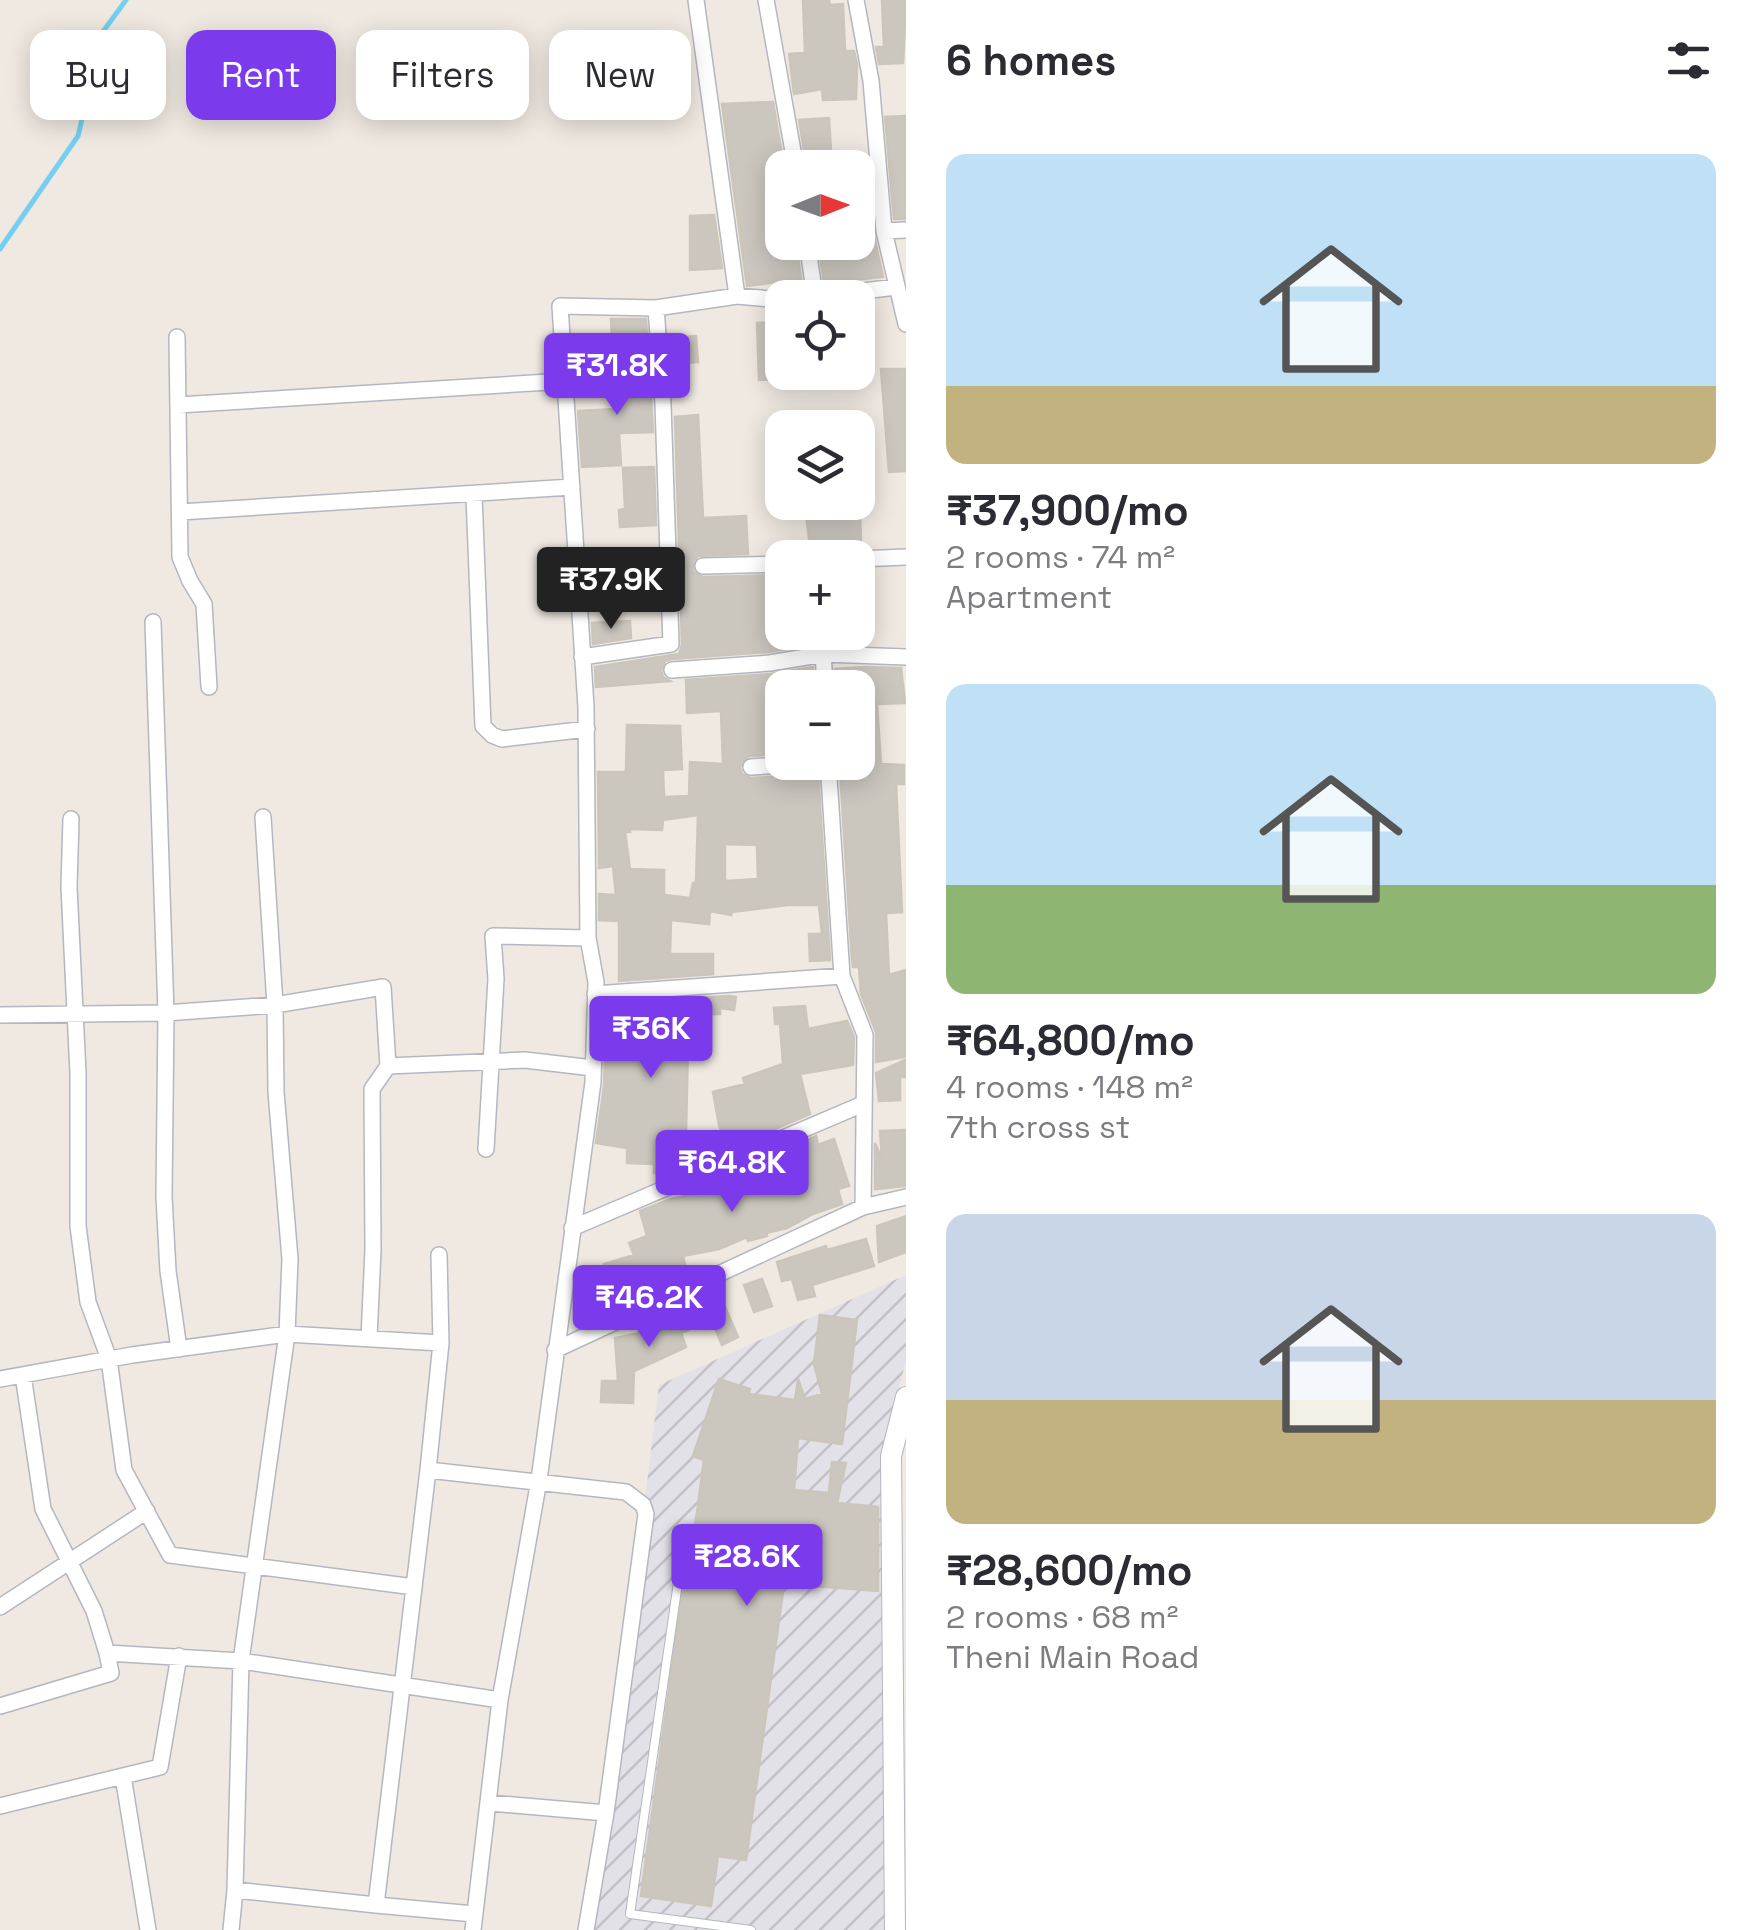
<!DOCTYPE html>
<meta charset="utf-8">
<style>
:root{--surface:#fff;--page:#f7f7f7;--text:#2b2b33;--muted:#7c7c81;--accent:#7c3aed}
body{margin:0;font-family:"Space Grotesk",sans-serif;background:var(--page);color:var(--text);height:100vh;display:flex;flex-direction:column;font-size:38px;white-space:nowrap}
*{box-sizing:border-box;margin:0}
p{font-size:32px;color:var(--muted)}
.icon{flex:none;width:55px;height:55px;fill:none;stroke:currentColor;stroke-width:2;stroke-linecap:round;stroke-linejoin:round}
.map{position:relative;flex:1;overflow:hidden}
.sheet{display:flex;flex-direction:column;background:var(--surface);width:850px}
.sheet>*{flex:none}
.top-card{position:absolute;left:30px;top:30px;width:725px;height:90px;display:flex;gap:20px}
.needle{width:65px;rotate:89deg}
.buttons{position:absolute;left:765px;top:150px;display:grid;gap:20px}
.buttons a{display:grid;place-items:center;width:110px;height:110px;border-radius:20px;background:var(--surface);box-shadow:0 5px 25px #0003;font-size:50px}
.price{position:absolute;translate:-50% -85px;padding:0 22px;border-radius:10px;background:var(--accent);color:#fff;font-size:32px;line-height:65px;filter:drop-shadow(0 2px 5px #0008)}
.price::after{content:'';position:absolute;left:50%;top:60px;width:30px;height:22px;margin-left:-15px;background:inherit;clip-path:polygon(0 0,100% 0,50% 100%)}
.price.active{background:#222;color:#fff}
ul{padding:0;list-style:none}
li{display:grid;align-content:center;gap:20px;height:530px;padding:0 40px}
li span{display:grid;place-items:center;height:310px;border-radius:20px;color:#555}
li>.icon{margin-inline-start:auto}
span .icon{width:180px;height:180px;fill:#fffc;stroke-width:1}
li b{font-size:42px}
h2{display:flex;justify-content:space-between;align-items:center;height:120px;padding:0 40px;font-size:42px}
.tag{padding:0 35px;border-radius:20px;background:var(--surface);box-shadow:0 5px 25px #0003;font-size:35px;line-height:90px}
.tag.active{background:var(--accent);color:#fff}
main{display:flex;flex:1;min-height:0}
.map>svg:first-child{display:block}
.industrial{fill:url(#industrial-furrows)}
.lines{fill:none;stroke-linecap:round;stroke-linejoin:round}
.stream{stroke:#75cff0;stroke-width:5}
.building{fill:#cbc7bf;stroke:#cbc5ba;stroke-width:2.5;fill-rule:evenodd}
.service-casing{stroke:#b4b7c1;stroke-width:10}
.minor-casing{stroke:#b4b7c1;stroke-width:18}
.secondary-casing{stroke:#b4b7c1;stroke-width:22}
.service{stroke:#fff;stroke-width:8}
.minor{stroke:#fff;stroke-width:15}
.secondary{stroke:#fff;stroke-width:20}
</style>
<main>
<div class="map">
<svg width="906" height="1930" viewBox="0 0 906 1930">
<defs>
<pattern id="industrial-furrows" width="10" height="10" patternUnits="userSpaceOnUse" patternTransform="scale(2.5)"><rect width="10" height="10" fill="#e3e1e8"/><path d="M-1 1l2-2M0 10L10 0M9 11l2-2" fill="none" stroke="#c3c1c7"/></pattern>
</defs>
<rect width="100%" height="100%" fill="#efe9e1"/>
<path class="industrial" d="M906,1275V1361L881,1455L885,1930H592L659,1385Z"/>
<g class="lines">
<path class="stream" d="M0,249L78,136L102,33L126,0"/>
</g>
<path class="building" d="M803,0H829L830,5L843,4L845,51H854L857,65L856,99L823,100L822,89L794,94L789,54L805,53Z
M882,0H906L903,63L879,64L876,47H884Z
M773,102L784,168L782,242H796L801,279L747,286L722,104Z
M906,116V219H894L885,117Z
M829,118L832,168H807L799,120Z
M867,163L873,232L883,277L824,283L818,242H858V165Z
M714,215L722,268L690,270V216Z
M611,319H646L647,337L612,339Z
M782,322V379L759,380L757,323Z
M696,336L698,362L671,364L669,338Z
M649,364L653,432L619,433L621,465L582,467L578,411L618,409L615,366Z
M881,369H906V471L889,472Z
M698,415L703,518L746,516L748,554L698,556L693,562V571L703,577L782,575V632H811V645L769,652L671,659L665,661L661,670L663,677L670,681L596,687L595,667L679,654L682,644L675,417Z
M654,467L656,525L620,527L619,510L625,509L623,468Z
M860,511L861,543L833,544L834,551L811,554L806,515Z
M630,621L631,638L593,644L592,623Z
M813,667L814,688H782V754L749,756L740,767L742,774L751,778L818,774L830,960L810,961L809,934H822L819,905H787L732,912L731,915L710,911L709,924L671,920L670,954H713V974L619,981V921L599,920V894L616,895L613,866L599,868L598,772H626L627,725L680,726L682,769L663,770L664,797L689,796L690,762L723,764L721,711L687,713L686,680L771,674ZM698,815L696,883H693L690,898L664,895V870L630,869L625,832H630V829L662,830L663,820ZM725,844L757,845L758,879L725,881Z
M866,667L901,668L905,703L877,704L881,764L904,765V784H896L902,912L886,913L889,975L906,970L905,1057L876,1062V1032L861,994L859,967H853L852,960L840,770L858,767V688H836L835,669Z
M729,996L736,997L734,1010L720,1008V1014H694L689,1003L686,1133L687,1138L704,1137L705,1159L682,1163V1168L666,1174L654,1173V1164L627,1163V1148L596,1143L604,1087L607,1004Z
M805,1006L808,1029L847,1021L854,1037L853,1065L800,1074L810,1114L728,1149L719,1125L713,1092L745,1084L743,1078L783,1064L780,1024H775L774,1008Z
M905,1060L906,1077H900V1100L879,1101L876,1073Z
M906,1130V1186L875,1189V1143L882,1159L880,1131Z
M816,1136L818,1145L834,1139L849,1186L838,1189L842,1204L813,1214L787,1228L766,1233L767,1236L748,1241L747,1237L719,1249L683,1256L687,1273L639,1288L640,1291L627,1294L623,1279L610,1283L604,1264L634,1255L629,1243L647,1236L640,1211L671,1199L758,1181L757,1172L789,1162L788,1156L795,1153L793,1146Z
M906,1216V1252L879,1262L877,1226Z
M866,1239L874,1266L812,1285L815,1296L798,1300L792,1279L782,1281L777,1262L826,1246L827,1250Z
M762,1279L772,1306L754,1312L744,1285Z
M697,1302L705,1323L681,1333L686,1347L634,1371L633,1403L601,1402L602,1381H618L615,1338L640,1333L638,1327Z
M725,1307L738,1337L722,1345L709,1314Z
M820,1315L857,1320L842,1444L798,1438L794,1490L829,1493L832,1462L846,1463L837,1503L878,1507V1591L784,1584L746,1860L718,1856L711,1906L641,1896L688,1549H692L704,1460L693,1456L719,1379L750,1389L748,1394L795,1400L798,1379L805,1399L822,1394L814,1364Z"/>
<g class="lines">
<g class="service-casing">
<path id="service" d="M682,1555L630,1914L751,1930"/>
</g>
<g class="minor-casing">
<path id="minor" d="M696,0L737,296
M766,0L796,168
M856,0L871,81L884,231L906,324
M884,231L906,230
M807,242L815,297L896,287
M177,337L180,557L190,581L204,604L209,687
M178,405L565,381
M474,495L483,726L492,735L502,739L587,729
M180,512L572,487
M858,559L906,557
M703,566L782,564
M153,622L166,1013L164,1197L168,1271L179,1349
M822,632L825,688
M582,657L671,644L663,404L656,308
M672,670L770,663L824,654L906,657
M828,762L842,976L865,1035L863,1207
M751,767L825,762
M71,819L69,887L78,1073V1226L88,1302L109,1359L124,1470L170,1555L414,1587
M595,994L842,976
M0,1015L166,1013L275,1005L383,987L388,1066L525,1060L593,1068
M486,1149L496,979L493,936L588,938
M572,1228L863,1104
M439,1255L441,1343
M369,1338L373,1250L372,1089L388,1066
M555,1350L863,1207L906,1197
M23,1375L43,1509L94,1611L107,1653L241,1661L500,1700
M0,1379L132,1355L287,1334L290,1259L276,1092L275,1005L263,817
M428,1470L376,1905L474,1914
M0,1607L147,1511
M0,1706L111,1673L107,1653
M123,1776L148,1930
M490,1803L606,1813
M0,1806L160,1767L179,1656
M235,1890L376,1905
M231,1930L235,1890L241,1661L287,1334L441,1343L428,1470L626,1492L643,1505L646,1514L606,1813L586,1930
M473,1930L500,1700L539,1480L593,1082L596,982L588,938L586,707L560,306L656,308L737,296L782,300"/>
</g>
<g class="secondary-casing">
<path id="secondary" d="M895,1930L891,1456L906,1397"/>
</g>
<use href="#service" class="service"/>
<use href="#minor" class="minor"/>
<use href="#secondary" class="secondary"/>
</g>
</svg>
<div class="buttons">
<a><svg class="needle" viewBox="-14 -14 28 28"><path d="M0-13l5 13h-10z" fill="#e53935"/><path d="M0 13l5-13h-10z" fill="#7c7c81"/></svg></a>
<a><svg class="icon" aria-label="locate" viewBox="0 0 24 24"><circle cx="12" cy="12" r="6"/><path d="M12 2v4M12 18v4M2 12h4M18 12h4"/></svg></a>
<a><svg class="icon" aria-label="layers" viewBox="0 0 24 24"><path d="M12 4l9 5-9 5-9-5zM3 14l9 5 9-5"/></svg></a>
<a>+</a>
<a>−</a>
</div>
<b class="price" style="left:617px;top:418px">₹31.8K</b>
<b class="price active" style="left:611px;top:632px">₹37.9K</b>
<b class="price" style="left:651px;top:1081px">₹36K</b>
<b class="price" style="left:732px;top:1215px">₹64.8K</b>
<b class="price" style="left:649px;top:1350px">₹46.2K</b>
<b class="price" style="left:747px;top:1609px">₹28.6K</b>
<div class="top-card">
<a class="tag">Buy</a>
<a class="tag active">Rent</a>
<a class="tag">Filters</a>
<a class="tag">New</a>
</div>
</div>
<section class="sheet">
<h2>6 homes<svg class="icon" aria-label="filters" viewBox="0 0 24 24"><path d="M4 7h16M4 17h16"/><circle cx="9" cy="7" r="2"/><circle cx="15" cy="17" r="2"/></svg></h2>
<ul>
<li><span style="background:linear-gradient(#bfe0f5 75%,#c2b280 0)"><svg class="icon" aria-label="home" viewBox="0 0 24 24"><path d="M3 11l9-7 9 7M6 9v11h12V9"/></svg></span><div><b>₹37,900/mo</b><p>2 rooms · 74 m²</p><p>Apartment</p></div></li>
<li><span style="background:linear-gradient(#bfe0f5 65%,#8fb573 0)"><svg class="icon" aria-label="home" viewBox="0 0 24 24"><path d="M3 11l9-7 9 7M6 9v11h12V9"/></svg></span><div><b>₹64,800/mo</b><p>4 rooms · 148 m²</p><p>7th cross st</p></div></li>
<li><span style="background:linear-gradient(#c9d6e8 60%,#c2b280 0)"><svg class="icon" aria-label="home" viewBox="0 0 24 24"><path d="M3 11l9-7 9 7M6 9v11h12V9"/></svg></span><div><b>₹28,600/mo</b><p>2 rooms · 68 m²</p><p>Theni Main Road</p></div></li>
</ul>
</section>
</main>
